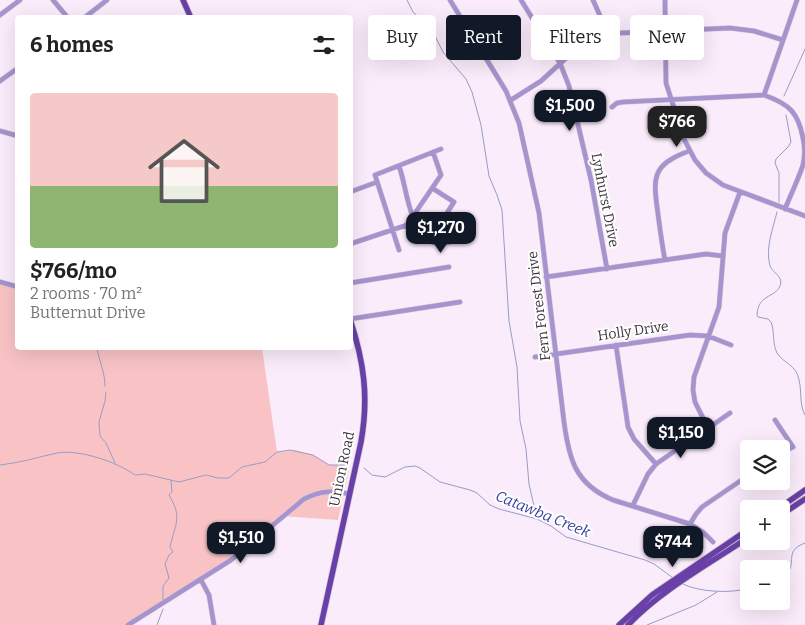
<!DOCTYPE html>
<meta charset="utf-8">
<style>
:root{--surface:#fff;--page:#f6f6f6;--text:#222;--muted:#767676;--accent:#111827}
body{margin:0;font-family:Bitter,serif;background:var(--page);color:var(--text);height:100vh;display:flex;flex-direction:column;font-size:19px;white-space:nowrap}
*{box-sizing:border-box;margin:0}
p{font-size:16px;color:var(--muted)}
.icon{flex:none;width:28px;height:28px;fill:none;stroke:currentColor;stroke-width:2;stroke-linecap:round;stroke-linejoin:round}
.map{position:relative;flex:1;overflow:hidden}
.details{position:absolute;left:15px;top:15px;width:338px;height:335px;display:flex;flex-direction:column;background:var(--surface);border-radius:5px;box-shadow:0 5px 20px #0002}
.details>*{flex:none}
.hud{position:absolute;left:368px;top:15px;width:362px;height:45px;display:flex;gap:10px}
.tools{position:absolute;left:740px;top:440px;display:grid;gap:10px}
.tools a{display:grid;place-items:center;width:50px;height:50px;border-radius:5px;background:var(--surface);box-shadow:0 5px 20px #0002;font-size:25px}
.price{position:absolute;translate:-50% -42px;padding:0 11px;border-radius:10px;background:var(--accent);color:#fff;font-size:16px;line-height:32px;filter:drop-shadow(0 1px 2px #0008)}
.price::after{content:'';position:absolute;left:50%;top:30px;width:15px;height:11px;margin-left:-8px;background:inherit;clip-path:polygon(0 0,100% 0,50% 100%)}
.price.on{background:#222;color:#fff}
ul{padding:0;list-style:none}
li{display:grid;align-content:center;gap:10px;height:265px;padding:0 15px}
li span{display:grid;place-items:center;height:155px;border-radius:5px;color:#555}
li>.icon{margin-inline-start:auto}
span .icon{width:90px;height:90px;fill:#fffc;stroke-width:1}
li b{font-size:21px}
h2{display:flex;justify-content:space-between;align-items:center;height:60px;padding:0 15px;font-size:21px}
.chip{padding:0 18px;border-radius:5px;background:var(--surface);box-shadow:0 5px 20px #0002;font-size:18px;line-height:45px}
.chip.on{background:var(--accent);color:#fff}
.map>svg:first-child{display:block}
.green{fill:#f9c3c6}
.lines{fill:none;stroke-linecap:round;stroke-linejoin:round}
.stream{stroke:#969dc4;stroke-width:1}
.minor-casing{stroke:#d5c8d6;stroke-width:5.5}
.major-casing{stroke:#d5c8d6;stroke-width:7}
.minor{stroke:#a594cd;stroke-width:4.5}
.major{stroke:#6840a7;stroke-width:5.5}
.labels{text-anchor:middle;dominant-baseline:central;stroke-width:4;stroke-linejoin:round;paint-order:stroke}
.street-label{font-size:14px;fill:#3e363e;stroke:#fff}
.water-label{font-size:15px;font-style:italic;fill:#333d9e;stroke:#fff}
</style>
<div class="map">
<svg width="805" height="625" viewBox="0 0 805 625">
<rect width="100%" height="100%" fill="#fbecfc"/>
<path class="green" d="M0,283L17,289L18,348H262L277,452L295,450L313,455L329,465H342L349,470L338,520L282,516L231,559L124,625H0Z"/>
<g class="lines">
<path class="stream" d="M407,0L413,12L432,30L443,52L466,79L472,92L481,125L489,176L497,195L502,210L509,321L517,367L520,421L526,449L529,484L537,519
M784,96L805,49
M779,202V173L775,163L776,159L788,147L791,142L786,115
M777,212C773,229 765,248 770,266C773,273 784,277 780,286C775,298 758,294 757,315L758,317L768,319L771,322C775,332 772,343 777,353C784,364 796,364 799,380C802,392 799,404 805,415
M97,348C99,361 105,372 105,386
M106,392L105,401L99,422L100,436L106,443L115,463
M0,465C20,463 38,457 57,453C79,449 117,462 135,475L145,474L179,482L206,475L218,478H229L242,467L265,462L277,452L290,450L313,455L329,465H347
M364,468L372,475L385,477L405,467L415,466L420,468L440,482L470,490L477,493L490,505L499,509L537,519L551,526L566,537L645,560L654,564L673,578
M781,577C802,567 780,552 805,543
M683,584C698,592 732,594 749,588
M163,600V586L169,578L165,564L169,555L173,552L170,547C175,524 183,518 169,495L172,492L171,480
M157,625L163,609
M647,625L696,605L717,592"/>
<g class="minor-casing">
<path id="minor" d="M53,0L68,18
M450,0L506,91L519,123L539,213L564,422C569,459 575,484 613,500L690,524L704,533L713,542
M521,0L560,63L569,86L591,180L607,269
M593,0L601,18L603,34
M665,0L666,83L684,139L695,160L706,173L723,185L805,216
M0,15L20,0
M84,18L107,0
M0,81L18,68
M764,95L797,0
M511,100L541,81L586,40L599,34L730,28L754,31L783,40
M612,107L617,103L623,102L764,95C789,104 798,112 803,138C805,147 805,156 803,165C798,180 791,194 785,209
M0,131L18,136
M399,166C405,183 406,200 413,217
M350,192L377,182
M406,226C427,240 433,249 460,239L469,225
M429,241L454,202L432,188
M350,244L407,225L441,175L433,152
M399,250L375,175L441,149
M665,260C662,245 660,229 658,214C653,178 651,165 689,151
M546,277L706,254L723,256
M0,282L18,287
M350,283L449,267
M350,319L460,302
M616,345L628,427L634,439L656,464
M535,357L690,335L708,336L731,345
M775,420L793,447L781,453
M708,428L695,402L693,390L694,377L719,307L725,233L740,192
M633,505L648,474L656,464L730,413
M690,524L696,514L702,507L749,475
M201,580L209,595L214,625
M128,625L231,560L304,499C320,491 332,490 350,494"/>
</g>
<g class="major-casing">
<path id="major" d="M183,0L191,18
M778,509L805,490
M781,515L805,499
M321,625L361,442C369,397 364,362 350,319
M619,625L652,595L749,529
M628,625C661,590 709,564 749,537"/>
</g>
<use href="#minor" class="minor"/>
<use href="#major" class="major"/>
</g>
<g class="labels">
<g class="street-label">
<text transform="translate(605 200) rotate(79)">Lynhurst Drive</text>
<text transform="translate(539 306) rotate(-97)">Fern Forest Drive</text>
<text transform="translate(633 331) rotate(-8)">Holly Drive</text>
<text transform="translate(342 469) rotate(-78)">Union Road</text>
</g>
<g class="water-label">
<text transform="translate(543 514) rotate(22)">Catawba Creek</text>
</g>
</g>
</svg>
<div class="tools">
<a><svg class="icon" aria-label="layers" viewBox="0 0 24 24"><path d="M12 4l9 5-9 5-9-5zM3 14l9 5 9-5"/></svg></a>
<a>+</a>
<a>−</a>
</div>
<b class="price" style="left:570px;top:132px">$1,500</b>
<b class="price on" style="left:677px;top:148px">$766</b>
<b class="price" style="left:441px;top:254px">$1,270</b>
<b class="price" style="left:681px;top:459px">$1,150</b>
<b class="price" style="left:241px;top:564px">$1,510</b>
<b class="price" style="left:673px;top:568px">$744</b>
<div class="hud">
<a class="chip">Buy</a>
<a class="chip on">Rent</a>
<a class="chip">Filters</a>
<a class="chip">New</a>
</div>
<section class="details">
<h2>6 homes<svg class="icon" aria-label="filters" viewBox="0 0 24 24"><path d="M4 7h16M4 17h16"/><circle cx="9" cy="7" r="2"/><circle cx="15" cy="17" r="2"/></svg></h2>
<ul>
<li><span style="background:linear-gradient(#f6c9c9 60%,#8fb573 0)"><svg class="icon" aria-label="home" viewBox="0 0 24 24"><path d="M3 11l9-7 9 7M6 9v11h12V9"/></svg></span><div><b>$766/mo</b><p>2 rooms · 70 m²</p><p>Butternut Drive</p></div></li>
</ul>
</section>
</div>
